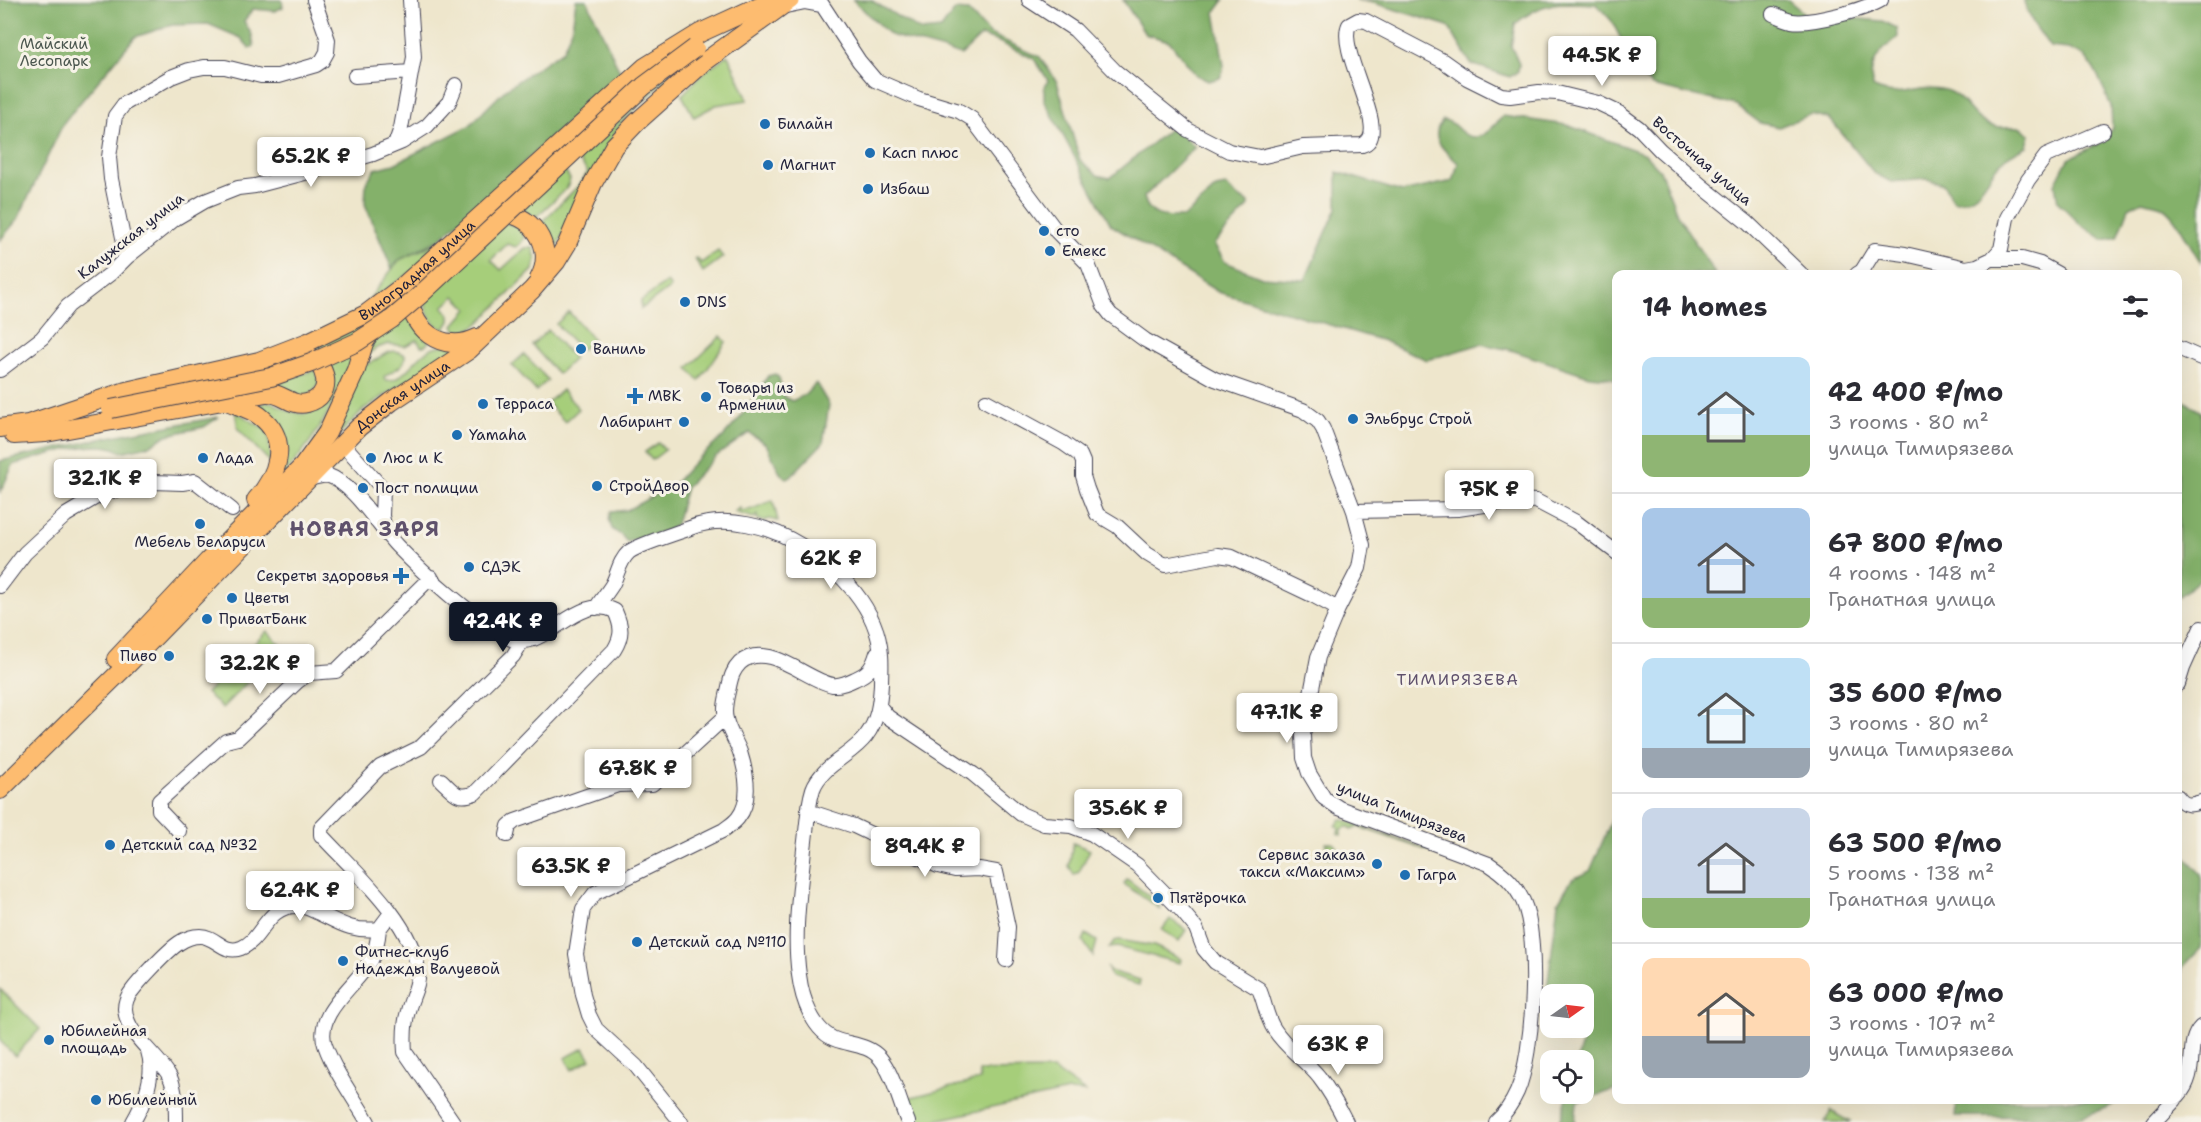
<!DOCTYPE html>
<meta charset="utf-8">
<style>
:root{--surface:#fff;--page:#f7f7f7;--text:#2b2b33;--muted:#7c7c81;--line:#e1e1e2;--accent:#111827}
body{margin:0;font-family:"Shantell Sans",sans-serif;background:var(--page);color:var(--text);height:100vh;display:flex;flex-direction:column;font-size:22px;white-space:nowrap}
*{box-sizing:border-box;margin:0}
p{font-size:20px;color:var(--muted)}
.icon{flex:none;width:33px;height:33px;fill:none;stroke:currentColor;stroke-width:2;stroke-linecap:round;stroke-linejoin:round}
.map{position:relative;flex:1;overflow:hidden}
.side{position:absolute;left:1612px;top:270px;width:570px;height:834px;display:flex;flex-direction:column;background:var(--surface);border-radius:12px;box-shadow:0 6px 24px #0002}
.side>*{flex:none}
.needle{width:39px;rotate:76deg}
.tools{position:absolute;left:1540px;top:984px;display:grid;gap:12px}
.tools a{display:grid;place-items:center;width:54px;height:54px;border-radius:12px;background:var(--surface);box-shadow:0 6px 24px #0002;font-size:30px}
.price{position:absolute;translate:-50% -51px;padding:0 14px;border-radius:6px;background:#fff;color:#222;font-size:20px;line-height:39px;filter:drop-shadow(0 2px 3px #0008)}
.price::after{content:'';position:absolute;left:50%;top:36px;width:18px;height:14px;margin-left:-9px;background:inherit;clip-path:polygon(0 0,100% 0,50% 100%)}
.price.on{background:var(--accent);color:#fff}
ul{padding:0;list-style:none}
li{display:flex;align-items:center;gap:18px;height:150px;padding:0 30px}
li+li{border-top:2px solid var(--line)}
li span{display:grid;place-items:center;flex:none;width:168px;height:120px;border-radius:12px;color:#555}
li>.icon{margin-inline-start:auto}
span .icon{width:72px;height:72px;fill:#fffc;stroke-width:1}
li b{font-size:26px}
h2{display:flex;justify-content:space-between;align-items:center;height:72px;padding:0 30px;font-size:26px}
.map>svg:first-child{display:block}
.green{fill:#a6ce7a;stroke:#64785a;stroke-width:1.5}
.forest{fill:#84b16a;stroke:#536a52;stroke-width:1.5}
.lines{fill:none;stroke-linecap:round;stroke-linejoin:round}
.minor-casing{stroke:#413f51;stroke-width:16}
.major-casing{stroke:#413f51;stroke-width:20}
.minor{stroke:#fff;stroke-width:14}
.major{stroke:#fdbc6f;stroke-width:18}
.major-bridge-casing{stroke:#413f51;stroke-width:20;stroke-linecap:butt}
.major-bridge{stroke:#fdbc6f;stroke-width:18}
.poi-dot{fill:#1f6fb2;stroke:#f7f3e8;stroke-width:2}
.labels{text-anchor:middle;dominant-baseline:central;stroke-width:6;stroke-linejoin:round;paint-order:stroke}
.park-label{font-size:15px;fill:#4a564e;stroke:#f7f3e8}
.poi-label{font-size:15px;fill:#22223b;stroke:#f7f3e8;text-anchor:start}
.street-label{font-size:15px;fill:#22223b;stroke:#f7f3e8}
.neighbourhood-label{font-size:16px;letter-spacing:1.5px;fill:#5f516c;stroke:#f7f3e8}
.district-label{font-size:21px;font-weight:bold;letter-spacing:1.5px;fill:#5f516c;stroke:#f7f3e8}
</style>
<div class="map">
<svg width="2201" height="1122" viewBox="0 0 2201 1122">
<rect width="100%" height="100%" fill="#f7f3e8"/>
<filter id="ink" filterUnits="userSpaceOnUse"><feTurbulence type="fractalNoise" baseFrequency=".0167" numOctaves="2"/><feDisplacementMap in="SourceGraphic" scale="12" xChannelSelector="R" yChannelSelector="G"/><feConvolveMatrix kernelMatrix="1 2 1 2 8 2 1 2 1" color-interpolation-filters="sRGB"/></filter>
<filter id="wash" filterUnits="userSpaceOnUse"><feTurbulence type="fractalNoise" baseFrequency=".008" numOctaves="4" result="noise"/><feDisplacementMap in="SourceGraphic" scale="24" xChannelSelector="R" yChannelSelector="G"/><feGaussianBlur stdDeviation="1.35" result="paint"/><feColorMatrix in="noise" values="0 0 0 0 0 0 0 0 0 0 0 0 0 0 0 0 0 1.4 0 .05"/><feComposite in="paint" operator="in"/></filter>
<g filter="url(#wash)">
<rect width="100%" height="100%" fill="#eee6cc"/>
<path class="green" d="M727,55L730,59L748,100L716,105L694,117L682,95L703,73Z
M670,72L671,75L625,119L615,133L551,258L541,227V223L579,185L588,172L578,159Z
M562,166L570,179L567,188L537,216H528L518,201Z
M504,222L522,228C526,236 524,242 516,247L507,244L491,260L501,270L525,248H533L536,259L533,270L478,324L470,329L457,331L454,325L468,309L455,296L443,307L450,315V321L445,329C430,326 426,310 424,297Z
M441,241L419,267L367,302L399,260Z
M718,251L723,257L703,272L695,259L697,258L701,263Z
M667,282L671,287L641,309V301Z
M410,307L429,342L424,346H421L417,340L405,346L388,344L377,348L371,352L366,361L368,364C382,358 389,345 405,355C406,368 392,369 384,377L386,380C403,384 418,351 435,347C443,344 454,345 463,345L365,408L294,480L372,337Z
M569,312L593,339L581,350L556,324Z
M379,313C358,344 345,379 328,412C314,439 294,463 274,487L280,469L257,404L271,402L289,411L303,414L319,410L330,398L310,350Z
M548,330L574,359L558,374L532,345Z
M721,336L726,342L699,381L688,368Z
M524,354L548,380L536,391L512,365Z
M316,370L319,385L305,399L271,387L291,377Z
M562,390L579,409L565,422L547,403Z
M235,411L268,431L271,463L238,429Z
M658,443L665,450L652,460L645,452Z
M773,501L778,521L769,519L763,521L757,519V515L754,518L734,512L740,508L741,511C756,511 760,503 773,501Z
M267,631L282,647L222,708L206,693Z
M1341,819L1460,860L1461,862L1359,827L1351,830L1350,827H1346L1341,830V835L1338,834L1339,828L1336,826Z
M1073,843L1090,850L1079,872L1074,875L1069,866Z
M1326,843H1333L1339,850L1335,857H1327Z
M1127,879L1158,903L1160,909L1124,884Z
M1170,919L1186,930L1179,941L1162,930Z
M1086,934L1097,941L1093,956L1083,941Z
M1119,940L1154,946L1181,959L1180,963L1117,947L1109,948L1114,941Z
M1107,967L1110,971L1140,980L1139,985L1111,977Z
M0,989L40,1029L15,1056L0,1041Z
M584,1048L591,1059L572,1070L565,1058Z
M1053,1070L1085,1092L1068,1091L928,1122H924L919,1117L908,1098L980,1080L979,1071Z
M1831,1111L1851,1122H1825Z"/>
<path class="forest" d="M0,0H282L283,7L275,11L253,9L244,21L252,35L254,46L250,49L241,38L208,24L172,25L135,37L64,122L18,219L0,240Z
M576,0H587L621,74L440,239L399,260L392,269L365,204L366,183L375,169L394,164L469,126L506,89L563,50L572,28Z
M853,0H871L921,31L941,29L955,10L968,11L990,34L1040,57L1057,82L1080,160L1097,175L1110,178L1173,126L1195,147L1144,197C1149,219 1166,217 1184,217L1216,188L1226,186L1237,196L1249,203V206L1214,244L1225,262L1262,277L1305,280L1337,208V172L1402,192L1453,181L1458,163C1445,151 1427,138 1443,120C1453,121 1455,127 1463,133C1480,145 1493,127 1503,116L1567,125L1645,154L1660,170L1678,216L1715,274H1617V383L1612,378L1589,376L1511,350L1481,344L1427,360L1384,341L1218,292L1111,225L1044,100V88L1048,80L1034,59L999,42L981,36L961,55L890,35Z
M1123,0H1224L1215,12L1224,66L1220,78L1208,81L1196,75L1169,41L1145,34Z
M1356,0H1788L1805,14L1882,21L1897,28L1898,37C1881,50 1866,65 1873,87C1897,101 1918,84 1941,89C1967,94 1970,121 1993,126C2001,128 2012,126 2021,127L2030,135L2027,146C2018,151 2006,156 1999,164C1984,181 1982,201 1954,201L1943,184L1927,179L1891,182L1874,173L1830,119L1811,114L1779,127L1760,123L1736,105L1652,86L1640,75L1611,20L1596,4C1559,2 1545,0 1515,24L1511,46L1519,64L1518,71L1510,77L1471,64L1448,26L1374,3Z
M2023,0H2201V262C2189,247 2178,215 2161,206C2156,204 2148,203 2142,201L2129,208L2118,237L2104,240L2080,224L2058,202L2055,184L2068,159L2104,141L2112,128L2111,106L2097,74L2085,56L2068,49L2050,47L2033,23Z
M775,374L779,378L784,397L792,401L805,395L816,383L829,405L823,443L790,477L786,478L780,473L766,444L749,433L715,457L686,487L676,524L669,530L627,542L622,536L612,529L609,519L611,512L627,510L672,486L695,461L723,437L740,418L768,376Z
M2178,397L2201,412V579L2178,597Z
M219,417L204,427L167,435L149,446L121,452C99,435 39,458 13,465L0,493V461L118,435Z
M1617,808V1089L1577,1102L1575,1122H1560L1568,1094H1584V1060H1577L1588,1023L1584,1017V994H1565L1547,989L1558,902L1572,879L1590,871Z
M2178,849L2201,874V948L2182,968L2178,1003Z
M1957,1100H2126L2082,1117L1955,1116Z"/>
</g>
<g filter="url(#ink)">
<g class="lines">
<g class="minor-casing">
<path id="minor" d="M819,0L859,61L875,80L919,99L959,111L972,119L1057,232L1088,264L1104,306L1111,315L1145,340L1215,379L1303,410L1318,421L1323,429L1354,511L1363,545L1359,568L1338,609L1318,657L1303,735L1304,758L1309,773L1324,798L1339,808L1489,864C1504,874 1515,884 1523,901C1540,938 1534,1054 1517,1092C1512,1103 1505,1114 1496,1122
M1029,0L1075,30L1115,71L1188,130L1229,151L1260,157L1303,147L1362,145C1394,136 1336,52 1349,25L1358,20L1366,21L1443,61L1467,78L1501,95L1510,96L1539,92L1557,93L1598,103L1619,113L1639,128L1660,150L1703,187L1748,223L1801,274
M781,7L805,2L822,5
M1773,14C1779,16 1786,20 1792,21C1811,24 1864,10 1881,0
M355,76L411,72
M395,145L401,128L414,57L410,0
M127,257L111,179L109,157L115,116L124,104L171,77L189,70L204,67H225L261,76H278L316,65L322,61L327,52L328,40L314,0
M1992,259H2022L2040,264L2058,274
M1857,274L1862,271L1875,250L1905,254L1966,268L1977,266L1992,259L2001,249L2007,218L2028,180L2046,156L2103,131
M2178,348L2201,358
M0,370L42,338L68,306L110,274L127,257L176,218L205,201L238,188L255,186L339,164L373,154L402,142L427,126L449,102L456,85
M986,401L1063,443L1080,455L1083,462V476L1087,489L1097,514L1117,526L1147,554L1165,565L1218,555L1232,557L1314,596L1338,609
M343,444L383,489L382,516L385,529
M308,479L327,475C355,485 377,525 397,546C427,577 470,615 507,637C543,658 575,591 615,611C622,627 623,635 614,650L475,793C457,800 454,792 441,780
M1354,511L1458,509L1517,500L1536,501L1576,522L1617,553
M0,586L25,553L66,515L103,493L154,482L182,483L195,481L232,510
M596,608C601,600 607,593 612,585C618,574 619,561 629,552C640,544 675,534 690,528C725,514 771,526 802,546C840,570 878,608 881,655C882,665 881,674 881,684C880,703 878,720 866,736C852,755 821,766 813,789C807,808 807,829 804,849C800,891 793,933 799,975C802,999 813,1032 837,1040C852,1045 869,1045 880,1058C894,1075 899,1102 908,1122
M2178,684L2183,668L2201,628
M880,707L888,717L973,774L1021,814L1044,824L1071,826L1092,834L1137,865L1181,910L1196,928L1204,949L1215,962L1259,989C1265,1002 1266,1017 1274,1029C1286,1048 1305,1060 1319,1077C1330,1091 1338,1106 1346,1122
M2178,797C2185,807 2191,805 2201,802
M808,811L854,826L938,866L955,870L979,869L996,872L1008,927L1006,960
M179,831L159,810V801L226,741L238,738L298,681L309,673L336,671L431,577
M507,835L509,826L515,821L618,785L652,784L725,717
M2178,1096C2200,1072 2184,1044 2201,1027
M133,1122C145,1101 156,1075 148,1051
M176,1122C176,1107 176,1091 170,1077C158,1054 127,1037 125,1009C125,1003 127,997 131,992C139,981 167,951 179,943C185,939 192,936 200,936C216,936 224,955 241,948C263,940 265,905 298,906C305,906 312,910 319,913C341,924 353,932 379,929L391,913
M368,1122C354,1098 334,1071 325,1045C314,1013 356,986 371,960C376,950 378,940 379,929
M453,1122L405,1052C404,1038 404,1024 408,1011C411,998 420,984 418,971C413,922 353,870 321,835V828L380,767L421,747L513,656L521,643
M681,1122L636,1066L596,1029L589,1015L583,995L576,954L583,909L595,893L724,830C729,826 734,823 738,818C752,801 746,771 740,752C736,741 728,730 726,719C723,709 727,696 729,687C731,677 733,670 740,663C767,639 807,681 833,685C841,686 849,682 855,679C869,673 873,667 877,653
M2154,1122L2175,1100"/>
</g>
<g class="major-casing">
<g id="major">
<path d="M495,213C531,210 557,247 539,279"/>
<path d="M411,291C406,328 443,355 477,338"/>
<path d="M227,401C238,406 252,409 261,417C291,441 277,476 256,500"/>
<path id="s1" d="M0,428L28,424L126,391L259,361L308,342L366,314L402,287L645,67L700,33L772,0"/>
<path d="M14,435L46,433L266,393C282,392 291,407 307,403C336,396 327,361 304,354"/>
<path d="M116,659L208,561L303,466L327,433L356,370L364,343L374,328"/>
<path id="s2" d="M0,790L128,664L359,427L391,402L469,350L532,290L556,262L567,244L593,183L614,146L637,122L703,63L790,0"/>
</g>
</g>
<use href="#minor" class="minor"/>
<use href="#major" class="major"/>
<g class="major-bridge-casing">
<path id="major-bridge" d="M111,409L271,377L311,363L357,342L392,319L419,296L644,86L695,48"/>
</g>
<use href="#major-bridge" class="major-bridge"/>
</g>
</g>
<g class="poi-dot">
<circle cx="765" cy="124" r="6"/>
<circle cx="870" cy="153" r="6"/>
<circle cx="768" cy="165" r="6"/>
<circle cx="868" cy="189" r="6"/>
<circle cx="1044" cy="231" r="6"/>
<circle cx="1050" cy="251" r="6"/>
<circle cx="685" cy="302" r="6"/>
<circle cx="581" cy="349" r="6"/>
<path d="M632 387h6v6h6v6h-6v6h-6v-6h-6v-6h6z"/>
<circle cx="706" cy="397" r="6"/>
<circle cx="483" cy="404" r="6"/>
<circle cx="1353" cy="419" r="6"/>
<circle cx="684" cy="422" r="6"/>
<circle cx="457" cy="435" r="6"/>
<circle cx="203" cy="458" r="6"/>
<circle cx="371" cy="458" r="6"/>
<circle cx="597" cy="486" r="6"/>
<circle cx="363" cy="488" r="6"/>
<circle cx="200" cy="524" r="6"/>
<circle cx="469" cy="567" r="6"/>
<path d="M398 567h6v6h6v6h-6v6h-6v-6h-6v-6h6z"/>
<circle cx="232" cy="598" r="6"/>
<circle cx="207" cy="619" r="6"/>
<circle cx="169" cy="656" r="6"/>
<circle cx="110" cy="845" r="6"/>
<circle cx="1377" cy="864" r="6"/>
<circle cx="1405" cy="875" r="6"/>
<circle cx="1158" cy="898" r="6"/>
<circle cx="637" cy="942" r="6"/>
<circle cx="343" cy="961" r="6"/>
<circle cx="49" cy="1040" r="6"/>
<circle cx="96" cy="1100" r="6"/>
</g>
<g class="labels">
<g class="park-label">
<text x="54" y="44">Майский<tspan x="54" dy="17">Лесопарк</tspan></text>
</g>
<g class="poi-label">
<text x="777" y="124">Билайн</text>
<text x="882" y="153">Касп плюс</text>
<text x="780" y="165">Магнит</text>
<text x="880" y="189">Избаш</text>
<text x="1056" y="231">сто</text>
<text x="1062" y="251">Емекс</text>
<text x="697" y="302">DNS</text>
<text x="593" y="349">Ваниль</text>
<text x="718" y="388">Товары из<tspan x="718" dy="17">Армении</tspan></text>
<text x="648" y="396">МВК</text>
<text x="495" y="404">Терраса</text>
<text x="1365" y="419">Эльбрус Строй</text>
<text x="672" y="422" text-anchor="end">Лабиринт</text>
<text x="469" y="435">Yamaha</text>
<text x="215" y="458">Лада</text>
<text x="383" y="458">Люс и К</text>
<text x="609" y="486">СтройДвор</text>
<text x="375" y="488">Пост полиции</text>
<text x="200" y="542" text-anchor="middle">Мебель Беларуси</text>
<text x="481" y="567">СДЭК</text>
<text x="389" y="576" text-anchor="end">Секреты здоровья</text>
<text x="244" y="598">Цветы</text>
<text x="219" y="619">ПриватБанк</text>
<text x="157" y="656" text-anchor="end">Пиво</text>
<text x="122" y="845">Детский сад №32</text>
<text x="1365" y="855" text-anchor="end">Сервис заказа<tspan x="1365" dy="17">такси «Максим»</tspan></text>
<text x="1417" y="875">Гагра</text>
<text x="1170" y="898">Пятёрочка</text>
<text x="649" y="942">Детский сад №110</text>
<text x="355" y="952">Фитнес-клуб<tspan x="355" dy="17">Надежды Валуевой</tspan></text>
<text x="61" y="1031">Юбилейная<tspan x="61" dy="17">площадь</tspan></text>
<text x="108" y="1100">Юбилейный</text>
</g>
<g class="street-label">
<text transform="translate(1702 161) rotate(41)">Восточная улица</text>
<text transform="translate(131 236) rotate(-38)">Калужская улица</text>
<text stroke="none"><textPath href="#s1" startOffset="452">Виноградная улица</textPath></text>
<text stroke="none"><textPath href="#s2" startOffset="564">Донская улица</textPath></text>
<text transform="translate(1402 812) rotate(22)">улица Тимирязева</text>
</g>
<g class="neighbourhood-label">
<text x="1458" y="679">ТИМИРЯЗЕВА</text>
</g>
<g class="district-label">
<text x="365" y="529">НОВАЯ ЗАРЯ</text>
</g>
</g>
</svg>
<div class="tools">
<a><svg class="needle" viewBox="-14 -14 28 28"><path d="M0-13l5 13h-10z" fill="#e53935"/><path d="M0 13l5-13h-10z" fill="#7c7c81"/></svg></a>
<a><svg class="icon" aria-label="locate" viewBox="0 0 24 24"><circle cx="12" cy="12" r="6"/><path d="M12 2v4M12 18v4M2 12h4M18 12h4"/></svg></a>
</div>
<b class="price" style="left:1602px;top:87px">44.5K ₽</b>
<b class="price" style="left:311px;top:188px">65.2K ₽</b>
<b class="price" style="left:105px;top:510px">32.1K ₽</b>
<b class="price" style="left:1489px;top:521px">75K ₽</b>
<b class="price" style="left:831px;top:590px">62K ₽</b>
<b class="price on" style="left:503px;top:653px">42.4K ₽</b>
<b class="price" style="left:260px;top:695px">32.2K ₽</b>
<b class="price" style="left:1287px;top:744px">47.1K ₽</b>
<b class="price" style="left:638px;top:800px">67.8K ₽</b>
<b class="price" style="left:1128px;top:840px">35.6K ₽</b>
<b class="price" style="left:925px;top:878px">89.4K ₽</b>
<b class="price" style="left:571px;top:898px">63.5K ₽</b>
<b class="price" style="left:300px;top:922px">62.4K ₽</b>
<b class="price" style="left:1338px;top:1076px">63K ₽</b>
<section class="side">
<h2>14 homes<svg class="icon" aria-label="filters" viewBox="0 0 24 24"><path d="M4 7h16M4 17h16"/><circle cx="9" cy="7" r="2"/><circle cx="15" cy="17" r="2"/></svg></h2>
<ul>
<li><span style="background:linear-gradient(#bfe0f5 65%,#8fb573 0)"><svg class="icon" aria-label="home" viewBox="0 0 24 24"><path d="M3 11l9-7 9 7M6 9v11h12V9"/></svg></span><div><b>42 400 ₽/mo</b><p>3 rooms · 80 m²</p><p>улица Тимирязева</p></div></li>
<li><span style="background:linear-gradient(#a9c7e8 75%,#8fb573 0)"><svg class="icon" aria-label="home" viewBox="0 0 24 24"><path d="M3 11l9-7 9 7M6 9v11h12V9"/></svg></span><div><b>67 800 ₽/mo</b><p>4 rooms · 148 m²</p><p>Гранатная улица</p></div></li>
<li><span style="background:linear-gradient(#bfe0f5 75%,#9aa5b1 0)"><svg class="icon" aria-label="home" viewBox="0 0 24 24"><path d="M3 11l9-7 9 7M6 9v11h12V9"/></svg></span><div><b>35 600 ₽/mo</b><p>3 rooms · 80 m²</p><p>улица Тимирязева</p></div></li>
<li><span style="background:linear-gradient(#c9d6e8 75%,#8fb573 0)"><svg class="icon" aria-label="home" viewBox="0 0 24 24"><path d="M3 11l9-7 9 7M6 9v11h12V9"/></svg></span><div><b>63 500 ₽/mo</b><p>5 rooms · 138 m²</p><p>Гранатная улица</p></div></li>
<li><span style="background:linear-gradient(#ffd9b3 65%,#9aa5b1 0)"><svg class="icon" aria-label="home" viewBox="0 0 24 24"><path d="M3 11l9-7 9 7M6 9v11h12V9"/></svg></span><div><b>63 000 ₽/mo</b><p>3 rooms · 107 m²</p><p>улица Тимирязева</p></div></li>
</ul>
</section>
</div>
